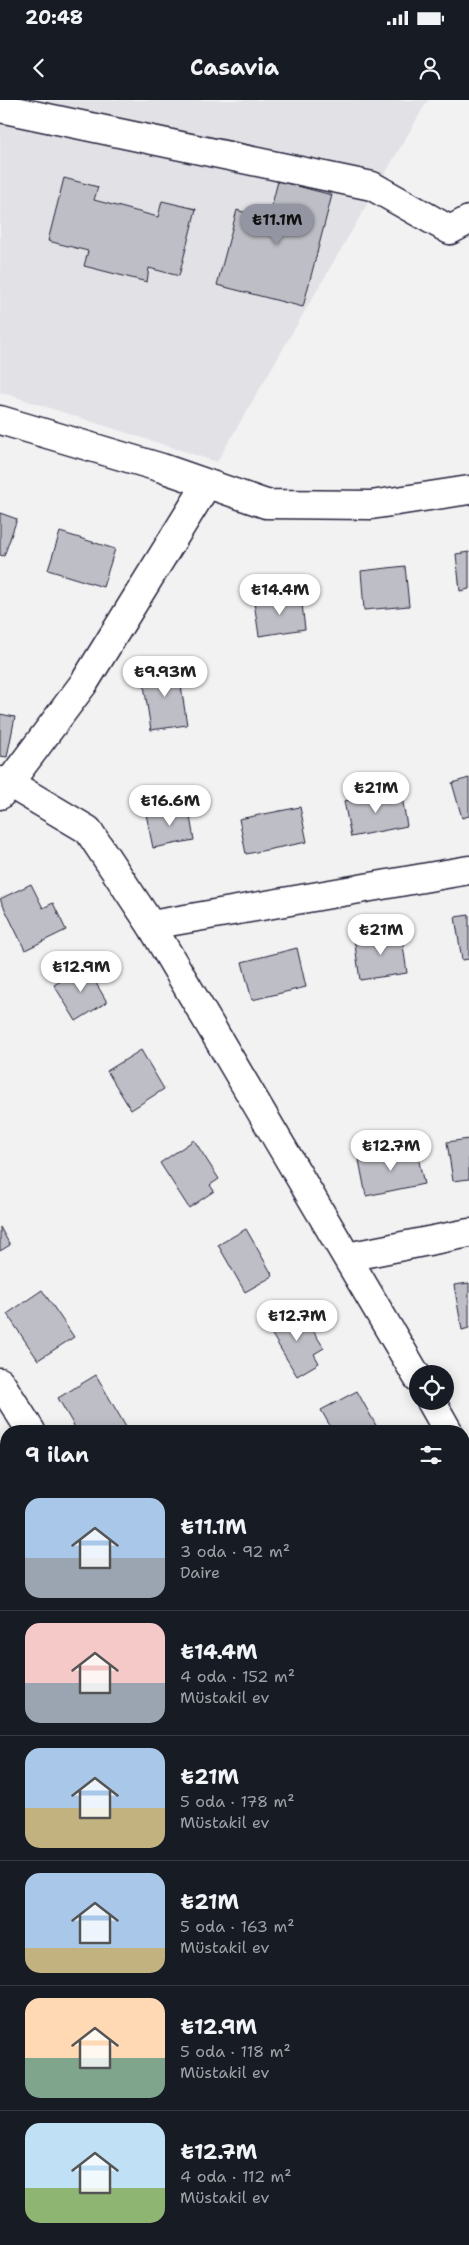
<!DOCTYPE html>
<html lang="tr">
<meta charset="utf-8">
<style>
:root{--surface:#171b24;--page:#20242c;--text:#f1f3f6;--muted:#9ea1a6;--line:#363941;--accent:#9495a2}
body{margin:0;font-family:"Shantell Sans",sans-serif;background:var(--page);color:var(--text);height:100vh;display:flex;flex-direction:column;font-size:19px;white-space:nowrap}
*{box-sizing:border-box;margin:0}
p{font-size:16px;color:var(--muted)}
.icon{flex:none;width:28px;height:28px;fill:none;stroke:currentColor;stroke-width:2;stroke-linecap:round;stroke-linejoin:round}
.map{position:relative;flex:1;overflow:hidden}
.panel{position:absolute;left:0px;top:1325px;width:470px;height:820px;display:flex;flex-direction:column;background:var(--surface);border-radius:20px 20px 0 0;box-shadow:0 2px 12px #0003}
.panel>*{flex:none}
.tools{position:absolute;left:409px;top:1265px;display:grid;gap:10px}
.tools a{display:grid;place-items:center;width:45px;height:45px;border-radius:50%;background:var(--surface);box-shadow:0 2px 12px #0003;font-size:25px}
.price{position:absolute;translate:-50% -42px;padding:0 11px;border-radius:18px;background:#fff;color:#222;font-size:16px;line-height:32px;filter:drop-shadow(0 1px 2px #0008)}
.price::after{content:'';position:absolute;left:50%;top:30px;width:15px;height:11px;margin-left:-8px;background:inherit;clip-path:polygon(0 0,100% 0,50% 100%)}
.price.on{background:var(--accent);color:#111}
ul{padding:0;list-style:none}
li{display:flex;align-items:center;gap:15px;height:125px;padding:0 25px}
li+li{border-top:1px solid var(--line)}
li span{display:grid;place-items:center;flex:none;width:140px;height:100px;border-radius:15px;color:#555}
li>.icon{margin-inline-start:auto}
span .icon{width:60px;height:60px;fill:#fffc;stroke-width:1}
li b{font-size:21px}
h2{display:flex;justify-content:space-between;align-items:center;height:60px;padding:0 25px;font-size:21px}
.status{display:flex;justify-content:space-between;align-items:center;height:35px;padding:0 25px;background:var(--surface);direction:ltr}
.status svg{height:14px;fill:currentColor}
header{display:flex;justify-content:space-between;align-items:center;height:65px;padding:0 25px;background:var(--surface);font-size:22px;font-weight:700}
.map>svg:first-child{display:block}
.built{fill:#e2e2e6}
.building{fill:#bebec6;stroke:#22223b}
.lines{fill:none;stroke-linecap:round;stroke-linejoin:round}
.minor-casing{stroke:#22223b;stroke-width:31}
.minor{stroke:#fff;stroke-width:28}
</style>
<div class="status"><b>20:48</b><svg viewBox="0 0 49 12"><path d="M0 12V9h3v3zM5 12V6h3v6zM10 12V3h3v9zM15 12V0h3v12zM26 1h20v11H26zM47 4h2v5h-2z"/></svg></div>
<header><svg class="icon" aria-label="back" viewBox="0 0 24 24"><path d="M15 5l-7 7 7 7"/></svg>Casavia<svg class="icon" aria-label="person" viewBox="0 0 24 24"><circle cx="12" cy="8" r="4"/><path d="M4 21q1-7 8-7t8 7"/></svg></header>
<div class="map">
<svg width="469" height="2145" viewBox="0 0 469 2145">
<rect width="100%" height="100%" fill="#f2f2f3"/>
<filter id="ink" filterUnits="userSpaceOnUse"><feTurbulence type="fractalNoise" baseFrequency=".02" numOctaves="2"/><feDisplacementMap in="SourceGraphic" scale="10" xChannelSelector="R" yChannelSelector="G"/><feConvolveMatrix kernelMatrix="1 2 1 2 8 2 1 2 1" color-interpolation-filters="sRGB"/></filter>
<g filter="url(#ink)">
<path class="built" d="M5,0H428L217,362L0,292V16Z"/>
<path class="building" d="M64,78L98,87L94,100L158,117L162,101L196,109L179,176L149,168L147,182L84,166L88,151L48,141Z
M278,81L332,95L303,207L217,185L237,110L268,120Z
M0,413L17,419L4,456L0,455Z
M60,432L115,449L103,487L48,470Z
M469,452V489L460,491L456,454Z
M405,466L409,506L364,510L361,471Z
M301,496L305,529L259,536L254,502Z
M178,566L187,625L151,630L142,572Z
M0,614L15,617L7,657L0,656Z
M469,678V716L462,718L452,683Z
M401,691L407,726L351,737L344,701Z
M188,705L194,740L153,748L146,714Z
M300,707L307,742L246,754L239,719Z
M31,784L43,808L53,803L66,830L25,850L0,799Z
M469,815V859L462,860L455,817Z
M401,831L407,873L360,880L354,838Z
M297,848L306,887L252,900L242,862Z
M86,866L107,902L76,921L54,885Z
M141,950L164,989L131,1010L107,971Z
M469,1039V1079L453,1081L447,1042Z
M194,1040L219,1079L210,1085L214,1091L189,1108L160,1063Z
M416,1048L424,1084L366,1096L359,1060Z
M0,1127L10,1145L0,1151Z
M246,1129L273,1176L245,1192L218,1145Z
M469,1183V1228L462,1230L454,1185Z
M42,1190L74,1237L38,1260L7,1214Z
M299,1209L324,1248L314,1254L319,1263L297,1276L268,1228Z
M96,1275L126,1327L118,1331H77L58,1298Z
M357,1291L379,1331H333L321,1310Z
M6,1437V1483L0,1472V1441Z"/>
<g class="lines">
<g class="minor-casing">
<path id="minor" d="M0,8L372,86L450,130L469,120
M0,320L162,368L266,404L371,405L469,390
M0,681L9,683L88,730L151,825L418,1278
M0,695L84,583L207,384
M151,825L469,770
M347,1157L469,1133
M0,1282L31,1331
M431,1301L448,1331
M464,1358L469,1367
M464,1514L469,1513
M0,1554L6,1552"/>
</g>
<use href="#minor" class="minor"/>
</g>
</g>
</svg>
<div class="tools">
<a><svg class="icon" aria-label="locate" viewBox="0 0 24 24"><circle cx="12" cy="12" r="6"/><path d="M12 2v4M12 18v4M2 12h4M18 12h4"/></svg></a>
</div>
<b class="price on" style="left:277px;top:146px">₺11.1M</b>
<b class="price" style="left:280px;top:516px">₺14.4M</b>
<b class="price" style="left:165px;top:598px">₺9.93M</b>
<b class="price" style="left:376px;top:714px">₺21M</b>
<b class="price" style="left:170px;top:727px">₺16.6M</b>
<b class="price" style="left:381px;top:856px">₺21M</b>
<b class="price" style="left:81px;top:893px">₺12.9M</b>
<b class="price" style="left:391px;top:1072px">₺12.7M</b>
<b class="price" style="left:297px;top:1242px">₺12.7M</b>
<section class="panel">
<h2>9 ilan<svg class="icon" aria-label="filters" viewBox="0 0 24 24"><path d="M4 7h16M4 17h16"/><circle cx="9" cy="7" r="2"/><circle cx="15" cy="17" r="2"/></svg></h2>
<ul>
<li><span style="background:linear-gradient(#a9c7e8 60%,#9aa5b1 0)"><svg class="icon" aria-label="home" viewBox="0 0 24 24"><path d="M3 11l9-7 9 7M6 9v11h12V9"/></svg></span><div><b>₺11.1M</b><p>3 oda · 92 m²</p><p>Daire</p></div></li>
<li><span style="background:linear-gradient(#f6c9c9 60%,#9aa5b1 0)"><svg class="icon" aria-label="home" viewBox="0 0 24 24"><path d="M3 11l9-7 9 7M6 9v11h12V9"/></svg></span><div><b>₺14.4M</b><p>4 oda · 152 m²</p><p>Müstakil ev</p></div></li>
<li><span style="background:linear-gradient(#a9c7e8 60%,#c2b280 0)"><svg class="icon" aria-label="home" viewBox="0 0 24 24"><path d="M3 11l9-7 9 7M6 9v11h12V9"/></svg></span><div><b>₺21M</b><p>5 oda · 178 m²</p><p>Müstakil ev</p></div></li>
<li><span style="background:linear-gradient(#a9c7e8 75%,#c2b280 0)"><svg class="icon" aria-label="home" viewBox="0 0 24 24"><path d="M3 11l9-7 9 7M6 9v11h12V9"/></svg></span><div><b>₺21M</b><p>5 oda · 163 m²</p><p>Müstakil ev</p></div></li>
<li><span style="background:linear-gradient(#ffd9b3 60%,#7fa58c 0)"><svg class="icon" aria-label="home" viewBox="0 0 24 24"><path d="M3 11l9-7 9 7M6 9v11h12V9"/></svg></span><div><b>₺12.9M</b><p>5 oda · 118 m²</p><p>Müstakil ev</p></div></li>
<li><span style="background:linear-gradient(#bfe0f5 65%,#8fb573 0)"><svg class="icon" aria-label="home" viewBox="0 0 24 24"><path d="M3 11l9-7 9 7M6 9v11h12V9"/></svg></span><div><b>₺12.7M</b><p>4 oda · 112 m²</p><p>Müstakil ev</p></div></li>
</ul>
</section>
</div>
